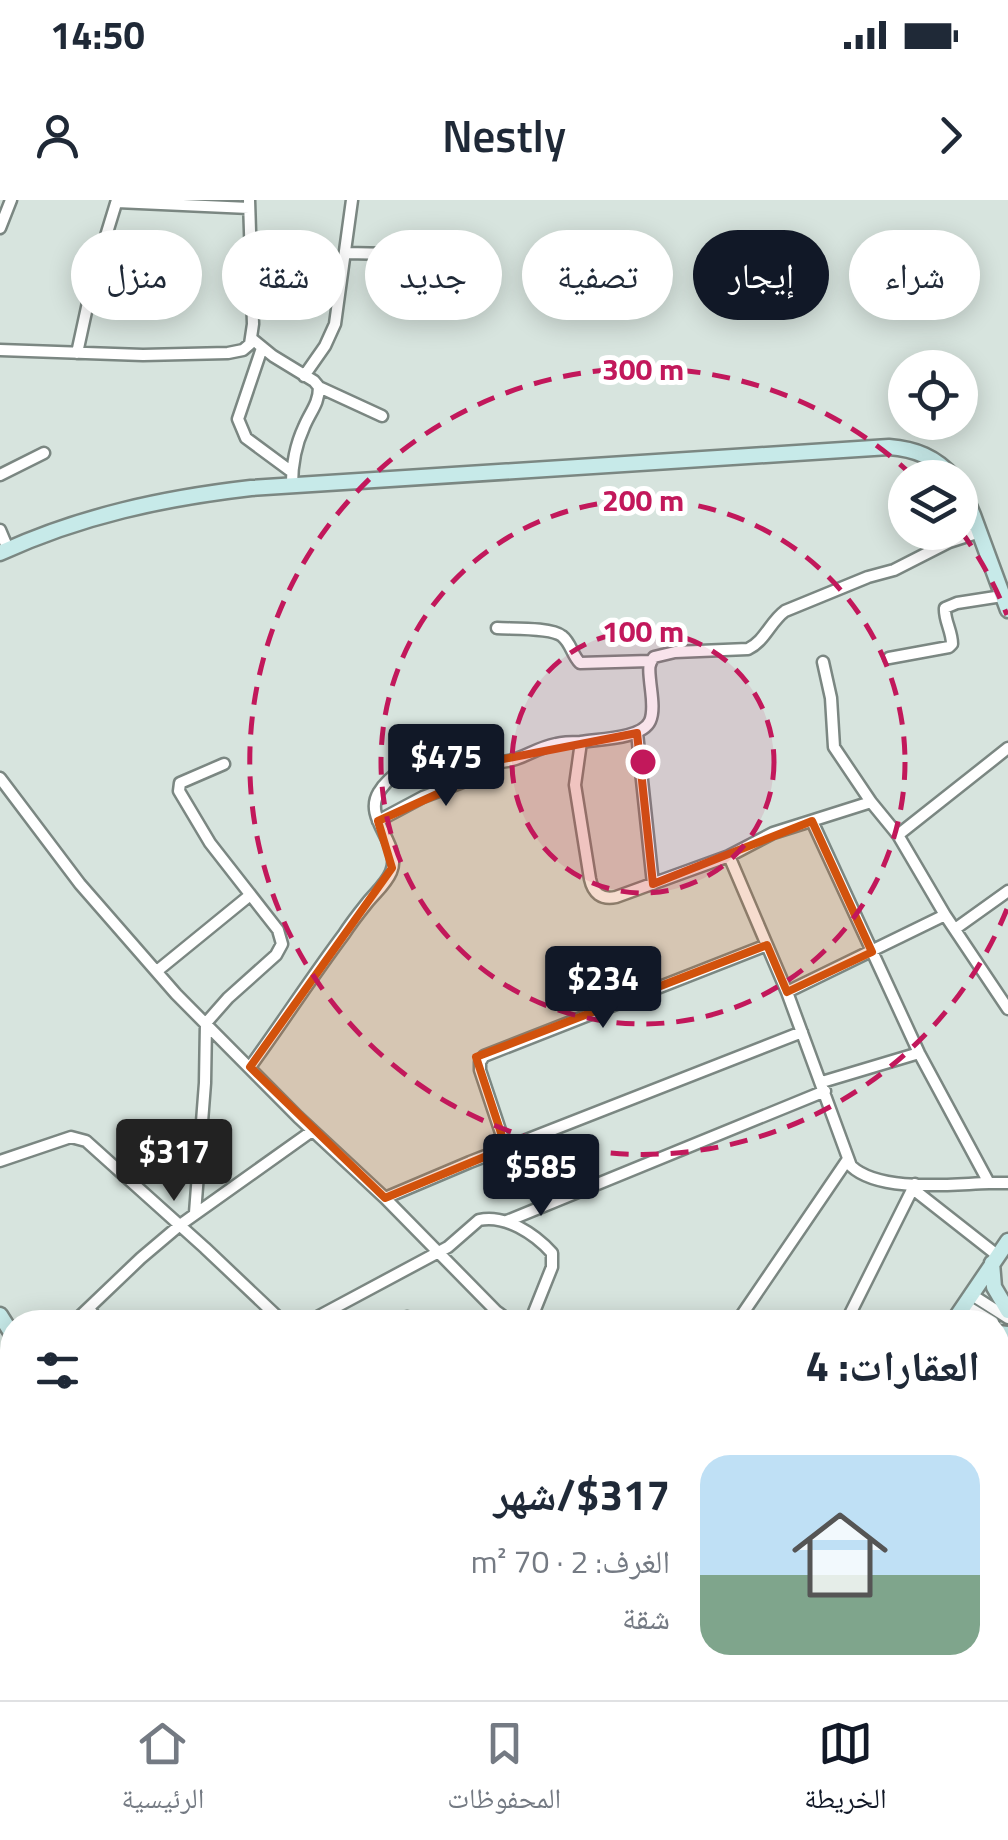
<!DOCTYPE html>
<html lang="ar">
<meta charset="utf-8">
<style>
:root{--surface:#fff;--page:#f6f6f7;--text:#1f2937;--muted:#747a83;--line:#e0e1e3;--accent:#111827}
body{margin:0;font-family:"Titillium Web","Noto Naskh Arabic",sans-serif;background:var(--page);color:var(--text);direction:rtl;height:100vh;display:flex;flex-direction:column;font-size:38px;white-space:nowrap}
*{box-sizing:border-box;margin:0}
p{font-size:32px;color:var(--muted)}
.icon{flex:none;width:55px;height:55px;fill:none;stroke:currentColor;stroke-width:2;stroke-linecap:round;stroke-linejoin:round}
.map{position:relative;flex:1;overflow:hidden;direction:ltr}
.drawer{position:absolute;left:0px;top:1110px;width:1010px;height:390px;display:flex;flex-direction:column;background:var(--surface);border-radius:40px 40px 0 0;box-shadow:0 5px 25px #0003;direction:rtl}
.drawer>*{flex:none}
.hud{position:absolute;left:30px;top:30px;width:950px;height:90px;direction:rtl;display:flex;gap:20px}
.fabs{position:absolute;left:888px;top:150px;display:grid;gap:20px}
.fabs a{display:grid;place-items:center;width:90px;height:90px;border-radius:50%;background:var(--surface);box-shadow:0 5px 25px #0003;font-size:50px}
.price{position:absolute;translate:-50% -85px;padding:0 22px;border-radius:10px;background:var(--accent);color:#fff;font-size:32px;line-height:65px;filter:drop-shadow(0 2px 5px #0008)}
.price::after{content:'';position:absolute;left:50%;top:60px;width:30px;height:22px;margin-left:-15px;background:inherit;clip-path:polygon(0 0,100% 0,50% 100%)}
.price.current{background:#222;color:#fff}
ul{padding:0;list-style:none}
li{display:flex;align-items:center;gap:30px;height:250px;padding:0 30px}
li+li{border-top:2px solid var(--line)}
li span{display:grid;place-items:center;flex:none;width:280px;height:200px;border-radius:30px;color:#555}
li>.icon{margin-inline-start:auto}
span .icon{width:120px;height:120px;fill:#fffc;stroke-width:1}
li b{font-size:42px}
h2{display:flex;justify-content:space-between;align-items:center;height:120px;padding:0 30px;font-size:42px}
.pill{padding:0 35px;border-radius:45px;background:var(--surface);box-shadow:0 5px 25px #0003;font-size:35px;line-height:90px}
.pill.current{background:var(--accent);color:#fff}
.status{display:flex;justify-content:space-between;align-items:center;height:70px;padding:0 50px;background:var(--surface);direction:ltr}
.status svg{height:28px;fill:currentColor}
header{display:flex;justify-content:space-between;align-items:center;height:130px;padding:0 30px;background:var(--surface);font-size:45px;font-weight:600}
.dock{display:flex;justify-content:space-around;align-items:center;height:140px;border-top:2px solid var(--line);background:var(--surface);font-size:28px;color:var(--muted)}
.dock a{display:grid;justify-items:center;gap:5px}
.dock .current{color:var(--accent)}
.map>svg:first-child{display:block}
.lines{fill:none;stroke-linecap:round;stroke-linejoin:round}
.street-casing{stroke:#7b8782;stroke-width:15}
.secondary-casing{stroke:#7b8782;stroke-width:19}
.street{stroke:#fff;stroke-width:10}
.secondary{stroke:#c7eae9;stroke-width:14}
.marked{fill:#d2520c;fill-opacity:0.2;stroke:#d2520c;stroke-width:8;stroke-linejoin:round}
.ring{fill:none;stroke:#c2185b;stroke-width:5;stroke-dasharray:18 12}
.centre{fill:#c2185b;stroke:#fff;stroke-width:5}
.ring-label{font-size:30px;text-anchor:middle;font-weight:bold;fill:#c2185b;stroke:#fff;stroke-width:10;stroke-linejoin:round;paint-order:stroke}
</style>
<div class="status"><b>14:50</b><svg viewBox="0 0 49 12"><path d="M0 12V9h3v3zM5 12V6h3v6zM10 12V3h3v9zM15 12V0h3v12zM26 1h20v11H26zM47 4h2v5h-2z"/></svg></div>
<header><svg class="icon" aria-label="forward" viewBox="0 0 24 24"><path d="M9 5l7 7-7 7"/></svg>Nestly<svg class="icon" aria-label="person" viewBox="0 0 24 24"><circle cx="12" cy="8" r="4"/><path d="M4 21q1-7 8-7t8 7"/></svg></header>
<div class="map">
<svg width="1008" height="1500" viewBox="0 0 1008 1500">
<rect width="100%" height="100%" fill="#d7e4de"/>
<g class="lines">
<g class="street-casing">
<path id="street" d="M117,2L249,8
M0,28L11,0
M346,53L441,55
M251,138L273,156L314,181L319,187C319,204 310,212 304,227C296,244 292,266 292,285
M262,148L238,219L246,238L292,272
M0,150L143,155L228,153L243,150L250,144L253,124L249,0
M77,153L94,75L117,0
M304,176L325,146L335,124L352,0
M319,187L382,216
M0,275L44,253
M0,330L8,349
M497,428C512,429 551,427 562,436C571,443 572,455 580,463L650,461
M889,458L949,447L952,444C952,431 944,420 945,408L957,403L1002,396
M823,462L831,498L834,547L871,602L898,635L945,715
M637,533L653,684
M0,578L80,684L176,794L298,917L385,998L496,1111L511,1122
M378,621L423,597L468,580L488,562
M812,621L919,853L989,983H1008
M898,635L1008,548
M729,656L616,697C601,700 593,693 590,679L575,585L581,542C598,539 642,539 650,521C655,510 651,492 650,480C649,469 648,465 654,457L675,452L748,449C765,441 770,422 785,411L868,377L894,370L949,342L980,332
M955,729L1008,691
M157,771L249,696
M787,792L729,656L773,633L871,602
M250,867C282,823 311,778 344,734C351,723 359,713 367,703C375,693 386,684 391,672C403,644 362,619 379,592C392,570 446,539 471,540L485,561C519,566 527,550 556,544C564,542 573,542 581,542
M822,882L919,853
M506,948L480,870V862L484,856L767,745
M0,961L71,937L86,941L205,1048L283,1122
M989,983C951,984 880,993 851,966L787,792L945,715L1008,809
M913,989L997,1055
M385,998L470,962L802,832
M195,1013L205,883L206,823L228,798L276,755L282,744L278,730L210,643L179,591L180,583L224,564
M507,1021L825,891
M972,1095L1008,1118
M965,1105L993,1122
M89,1109L100,1122
M407,1117L409,1122
M74,1122L141,1058L180,1025L312,931
M308,1122L448,1047L479,1020C505,1014 535,1034 552,1053V1067L530,1122
M737,1122L848,959
M846,1122L915,984
M0,1208L12,1190
M998,1215L1008,1223
M0,1266L12,1281
M998,1355L1008,1352
M998,1419L1008,1385
M998,1448L1008,1446
M998,1472L1001,1500
M0,1473L13,1500
M167,1488L177,1500
M368,1488L376,1500
M471,1488L509,1500
M832,1488L848,1500
M868,1500L871,1488"/>
</g>
<g class="secondary-casing">
<path id="secondary" d="M960,285L973,315L1008,410
M0,353C80,316 164,298 251,288L889,247C915,249 936,257 954,278
M992,1063L994,1087L1008,1111
M0,1115L12,1134
M953,1122L1008,1041
M998,1133L1008,1134
M264,1488L273,1500
M277,1488L286,1500
M629,1500L638,1488
M646,1500L654,1488"/>
</g>
<use href="#street" class="street"/>
<use href="#secondary" class="secondary"/>
</g>
<path class="marked" d="M637,533L653,684L812,621L872,752L787,792L767,745L476,857L506,948L385,998L250,867L392,668L378,621L468,580L488,562Z"/>
<circle cx="643" cy="562" r="131" fill="#c2185b" fill-opacity=".12"/>
<g class="ring">
<circle cx="643" cy="562" r="131"/>
<circle cx="643" cy="562" r="262"/>
<path d="M1007 709A393 393 0 1 1 914 277M961 331A393 393 0 0 1 1007 415"/>
</g>
<circle cx="643" cy="562" r="15" class="centre"/>
<g class="ring-label">
<text x="643" y="180">300 m</text>
<text x="643" y="311">200 m</text>
<text x="643" y="442">100 m</text>
</g>
</svg>
<div class="fabs">
<a><svg class="icon" aria-label="locate" viewBox="0 0 24 24"><circle cx="12" cy="12" r="6"/><path d="M12 2v4M12 18v4M2 12h4M18 12h4"/></svg></a>
<a><svg class="icon" aria-label="layers" viewBox="0 0 24 24"><path d="M12 4l9 5-9 5-9-5zM3 14l9 5 9-5"/></svg></a>
</div>
<b class="price" style="left:446px;top:609px">$475</b>
<b class="price" style="left:603px;top:831px">$234</b>
<b class="price current" style="left:174px;top:1004px">$317</b>
<b class="price" style="left:541px;top:1019px">$585</b>
<div class="hud">
<a class="pill">شراء</a>
<a class="pill current">إيجار</a>
<a class="pill">تصفية</a>
<a class="pill">جديد</a>
<a class="pill">شقة</a>
<a class="pill">منزل</a>
</div>
<section class="drawer">
<h2>العقارات: 4<svg class="icon" aria-label="filters" viewBox="0 0 24 24"><path d="M4 7h16M4 17h16"/><circle cx="9" cy="7" r="2"/><circle cx="15" cy="17" r="2"/></svg></h2>
<ul>
<li><span style="background:linear-gradient(#bfe0f5 60%,#7fa58c 0)"><svg class="icon" aria-label="home" viewBox="0 0 24 24"><path d="M3 11l9-7 9 7M6 9v11h12V9"/></svg></span><div><b>$317/شهر</b><p>الغرف: 2 · 70 m²</p><p>شقة</p></div></li>
</ul>
</section>
</div>
<nav class="dock">
<a class="current"><svg class="icon" aria-label="map" viewBox="0 0 24 24"><path d="M3 6l6-2 6 2 6-2v14l-6 2-6-2-6 2zM9 4v14M15 6v14"/></svg>الخريطة</a>
<a><svg class="icon" aria-label="saved" viewBox="0 0 24 24"><path d="M7 4h10v16l-5-4-5 4z"/></svg>المحفوظات</a>
<a><svg class="icon" aria-label="home" viewBox="0 0 24 24"><path d="M3 11l9-7 9 7M6 9v11h12V9"/></svg>الرئيسية</a>
</nav>
